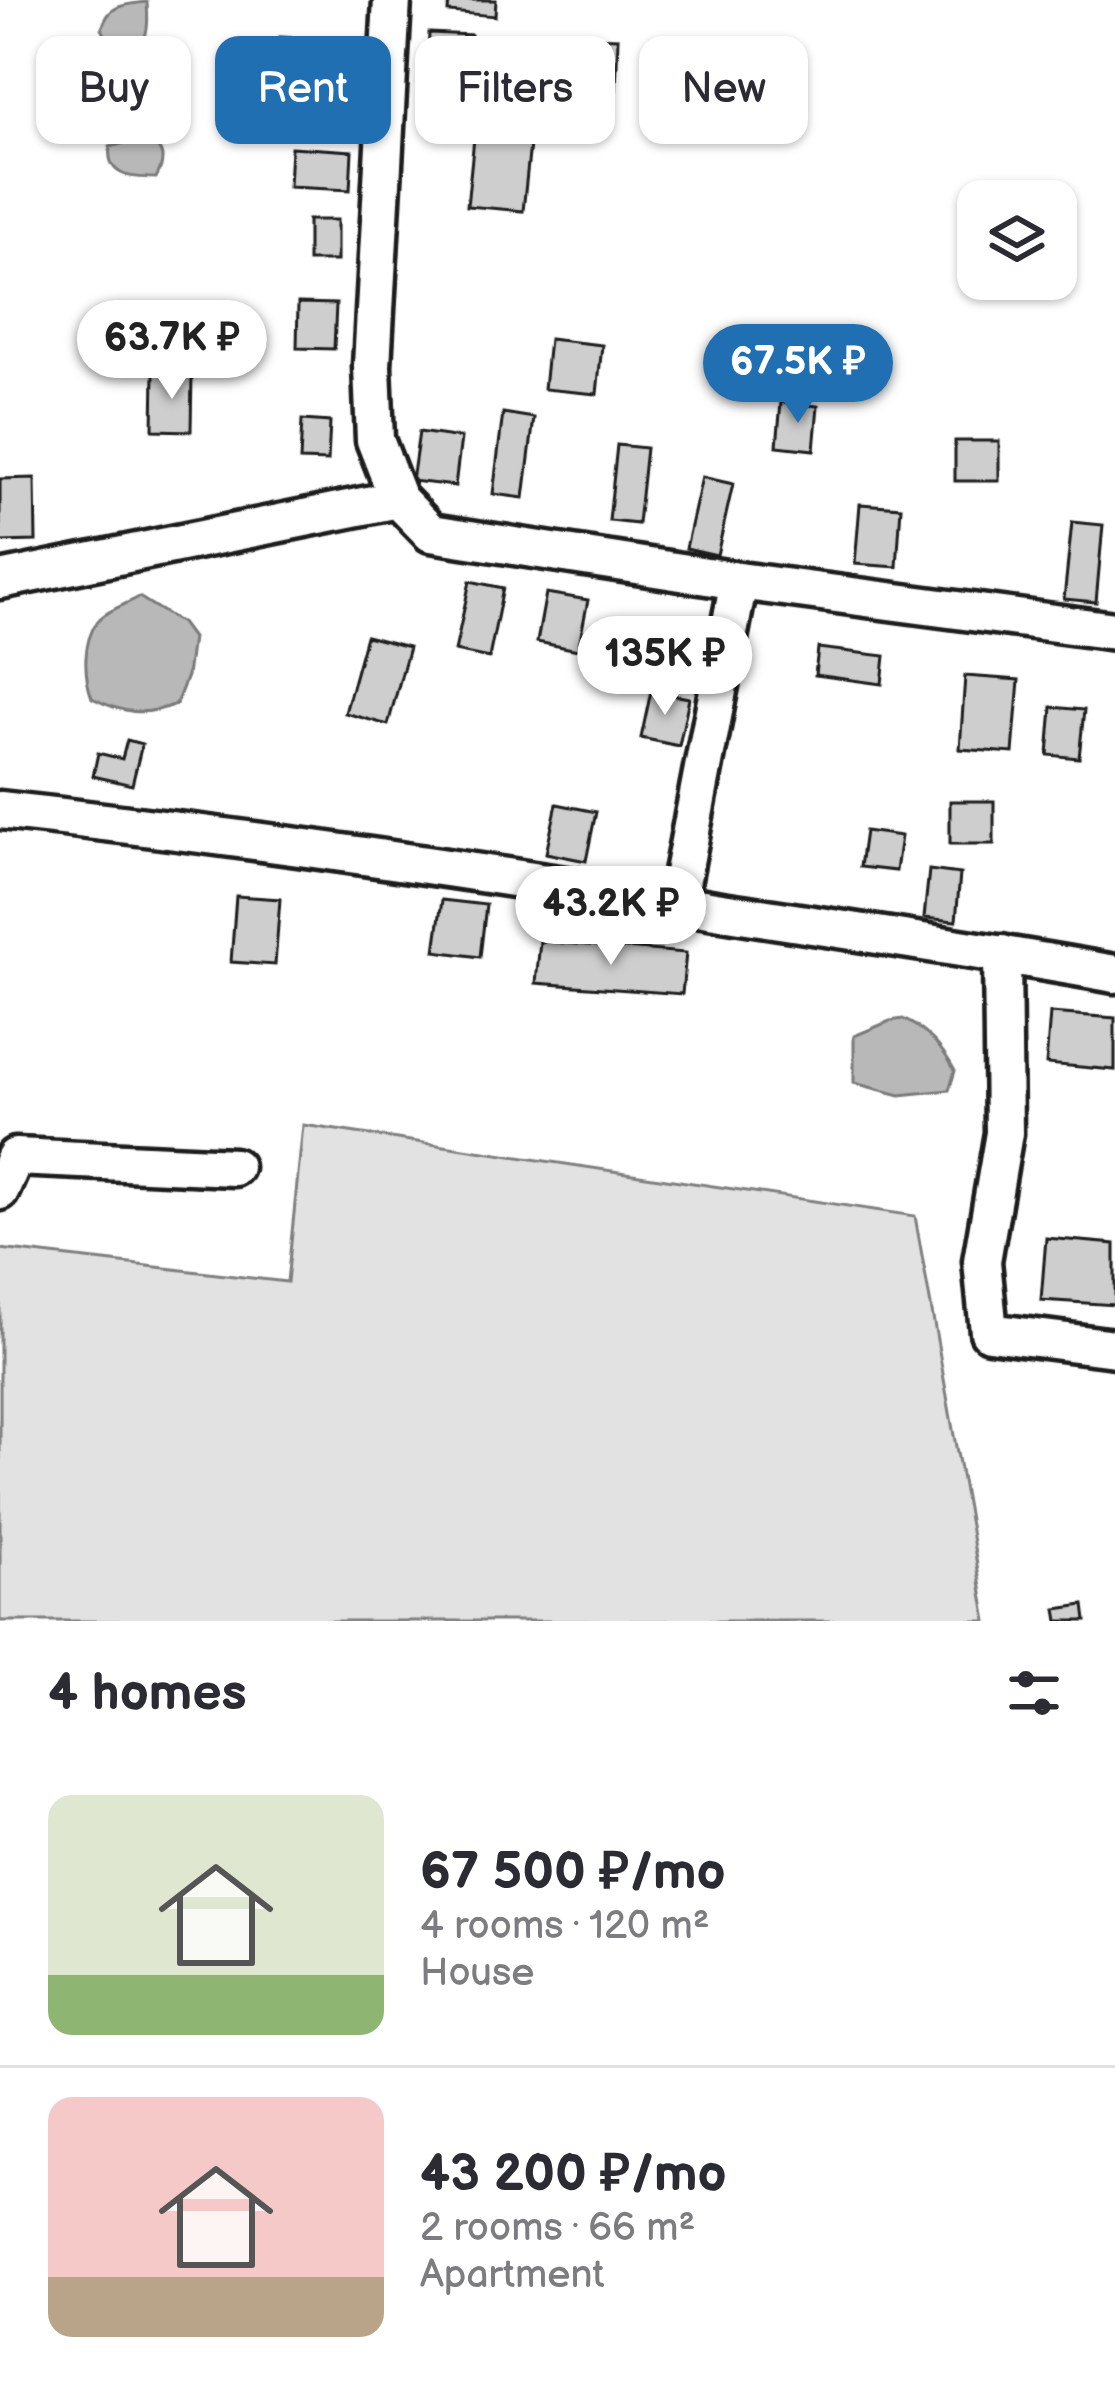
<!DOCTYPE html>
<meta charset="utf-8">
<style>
:root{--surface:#fff;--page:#f2f2f3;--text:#2b2b33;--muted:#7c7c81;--line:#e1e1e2;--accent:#1f6fb2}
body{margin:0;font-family:"Balsamiq Sans",sans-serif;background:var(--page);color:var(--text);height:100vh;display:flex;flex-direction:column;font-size:45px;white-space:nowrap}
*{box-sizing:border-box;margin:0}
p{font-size:39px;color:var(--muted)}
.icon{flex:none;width:66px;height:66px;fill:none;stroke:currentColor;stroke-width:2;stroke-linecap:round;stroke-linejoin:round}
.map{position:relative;height:1621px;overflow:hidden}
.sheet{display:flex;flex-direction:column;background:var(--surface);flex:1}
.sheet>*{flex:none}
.top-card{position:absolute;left:36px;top:36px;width:1044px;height:108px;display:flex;gap:24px}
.fabs{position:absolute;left:957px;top:180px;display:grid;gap:24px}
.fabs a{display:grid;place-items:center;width:120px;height:120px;border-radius:24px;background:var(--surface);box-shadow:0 3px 9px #0004;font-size:60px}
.price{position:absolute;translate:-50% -102px;padding:0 27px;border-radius:42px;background:#fff;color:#222;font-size:39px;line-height:78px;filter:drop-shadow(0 3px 6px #0008)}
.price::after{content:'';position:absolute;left:50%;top:72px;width:36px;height:27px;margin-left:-18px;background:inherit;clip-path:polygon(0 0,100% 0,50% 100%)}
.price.active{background:var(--accent);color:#fff}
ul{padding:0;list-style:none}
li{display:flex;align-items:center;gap:36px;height:300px;padding:0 48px}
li+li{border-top:3px solid var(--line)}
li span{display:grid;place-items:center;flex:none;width:336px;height:240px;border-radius:24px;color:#555}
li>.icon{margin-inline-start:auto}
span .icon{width:144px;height:144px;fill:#fffc;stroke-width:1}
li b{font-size:51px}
h2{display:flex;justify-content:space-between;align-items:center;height:144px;padding:0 48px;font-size:51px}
.tag{padding:0 42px;border-radius:24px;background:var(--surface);box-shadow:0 3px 9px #0004;font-size:42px;line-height:108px}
.tag.active{background:var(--accent);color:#fff}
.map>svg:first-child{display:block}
.green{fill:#e2e2e2;stroke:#7f7f7f;stroke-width:3}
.water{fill:#b8b8b8;stroke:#7a7a7a;stroke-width:3}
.building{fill:#cecece;stroke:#1c1c1c;stroke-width:3}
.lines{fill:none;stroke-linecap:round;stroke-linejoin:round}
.minor-casing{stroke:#1c1c1c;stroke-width:45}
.minor{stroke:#fff;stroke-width:36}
</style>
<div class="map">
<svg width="1115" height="1621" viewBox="0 0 1115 1621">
<rect width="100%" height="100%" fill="#fff"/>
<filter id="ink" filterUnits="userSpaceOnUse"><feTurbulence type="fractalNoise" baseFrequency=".00833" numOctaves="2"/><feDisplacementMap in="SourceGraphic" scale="24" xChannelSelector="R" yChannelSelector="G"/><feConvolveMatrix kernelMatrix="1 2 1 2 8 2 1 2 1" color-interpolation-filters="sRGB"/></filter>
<g filter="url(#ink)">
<path class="green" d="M303,1125L915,1216L987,1621H0V1249L287,1282Z"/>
<path class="water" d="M147,2C148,20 150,35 137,50C117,51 111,46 102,29C108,4 124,5 147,2Z
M143,138C165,146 166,160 156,178C132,178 106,177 110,147Z
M139,597L181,623L192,638L187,676L176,704C144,717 122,713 92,698C84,676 82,643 97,622C105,611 127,604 139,597Z
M903,1019C927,1030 943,1048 955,1071L949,1090L900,1095L854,1083V1036L890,1021Z"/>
<path class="building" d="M449,0H496L495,16L448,12Z
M429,33L471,35L469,81L427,80Z
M280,37L348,41L346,77L278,73Z
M590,37L618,38L616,90L588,89Z
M474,138L530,144L523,211L467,206Z
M291,147L352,151L350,190L289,187Z
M308,220H337V261H308Z
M298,303L336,304L334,349L297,348Z
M549,339L602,345L597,394L544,389Z
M154,372L192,373L191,431L153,430Z
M781,402L818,406L814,450L777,446Z
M503,413L534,418L524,498L493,494Z
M302,420L330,422L328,461L300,460Z
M419,432L461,438L455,486L412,481Z
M955,441H999V481H955Z
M617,445L646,448L638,524L609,521Z
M702,477L733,484L717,555L686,548Z
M35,478L36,541L0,542V479Z
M860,504L901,507L897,567L855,564Z
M1072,522L1103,525L1096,602L1064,599Z
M470,581L503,588L489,658L455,651Z
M546,593L588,600L578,650L537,642Z
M366,636L409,647L388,725L345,713Z
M818,648L885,656L882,684L815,675Z
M965,676L1019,680L1013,753L960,749Z
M651,691L689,698L679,746L641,738Z
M1052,707L1084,710L1079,758L1048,755Z
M127,740L142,744L132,785L93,776L98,753L122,759Z
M950,801H994V844H950Z
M557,804L596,812L586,861L546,853Z
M865,831L901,836L896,871L860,867Z
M929,870L960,874L956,921L924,918Z
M236,896L280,899L275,965L231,962Z
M442,900L486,905L480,957L435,951Z
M540,941L686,953L682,994L536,983Z
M1050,1013L1115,1018V1070L1046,1064Z
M1046,1238L1115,1244V1305L1041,1300Z
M1084,1605L1086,1621H1058L1056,1609Z"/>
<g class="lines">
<g class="minor-casing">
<path id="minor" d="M392,0L372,366L375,440L398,499L431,533L739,581L1115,631
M0,580L398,499
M0,810C229,835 457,868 684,905C828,928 972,948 1115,974
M677,904L739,581
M1002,954L1004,1133L982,1261L989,1332L1115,1348
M0,1191L15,1157L234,1167"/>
</g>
<use href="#minor" class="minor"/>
</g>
</g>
</svg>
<div class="fabs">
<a><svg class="icon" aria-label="layers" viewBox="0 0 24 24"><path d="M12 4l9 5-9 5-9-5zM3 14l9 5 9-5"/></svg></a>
</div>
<b class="price" style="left:172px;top:402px">63.7K ₽</b>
<b class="price active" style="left:798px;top:426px">67.5K ₽</b>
<b class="price" style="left:665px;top:718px">135K ₽</b>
<b class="price" style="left:611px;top:968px">43.2K ₽</b>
<div class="top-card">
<a class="tag">Buy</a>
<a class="tag active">Rent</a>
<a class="tag">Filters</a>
<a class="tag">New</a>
</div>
</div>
<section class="sheet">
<h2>4 homes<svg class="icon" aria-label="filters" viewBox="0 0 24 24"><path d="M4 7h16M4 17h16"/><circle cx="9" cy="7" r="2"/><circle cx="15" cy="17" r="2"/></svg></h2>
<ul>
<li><span style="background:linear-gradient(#dfe7d0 75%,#8fb573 0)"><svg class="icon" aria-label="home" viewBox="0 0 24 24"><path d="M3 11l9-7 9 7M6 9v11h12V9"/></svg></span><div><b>67 500 ₽/mo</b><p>4 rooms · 120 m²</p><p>House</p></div></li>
<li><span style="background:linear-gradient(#f6c9c9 75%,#b9a48a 0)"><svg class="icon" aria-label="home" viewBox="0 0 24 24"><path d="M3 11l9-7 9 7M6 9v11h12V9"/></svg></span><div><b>43 200 ₽/mo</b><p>2 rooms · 66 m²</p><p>Apartment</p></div></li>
</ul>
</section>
